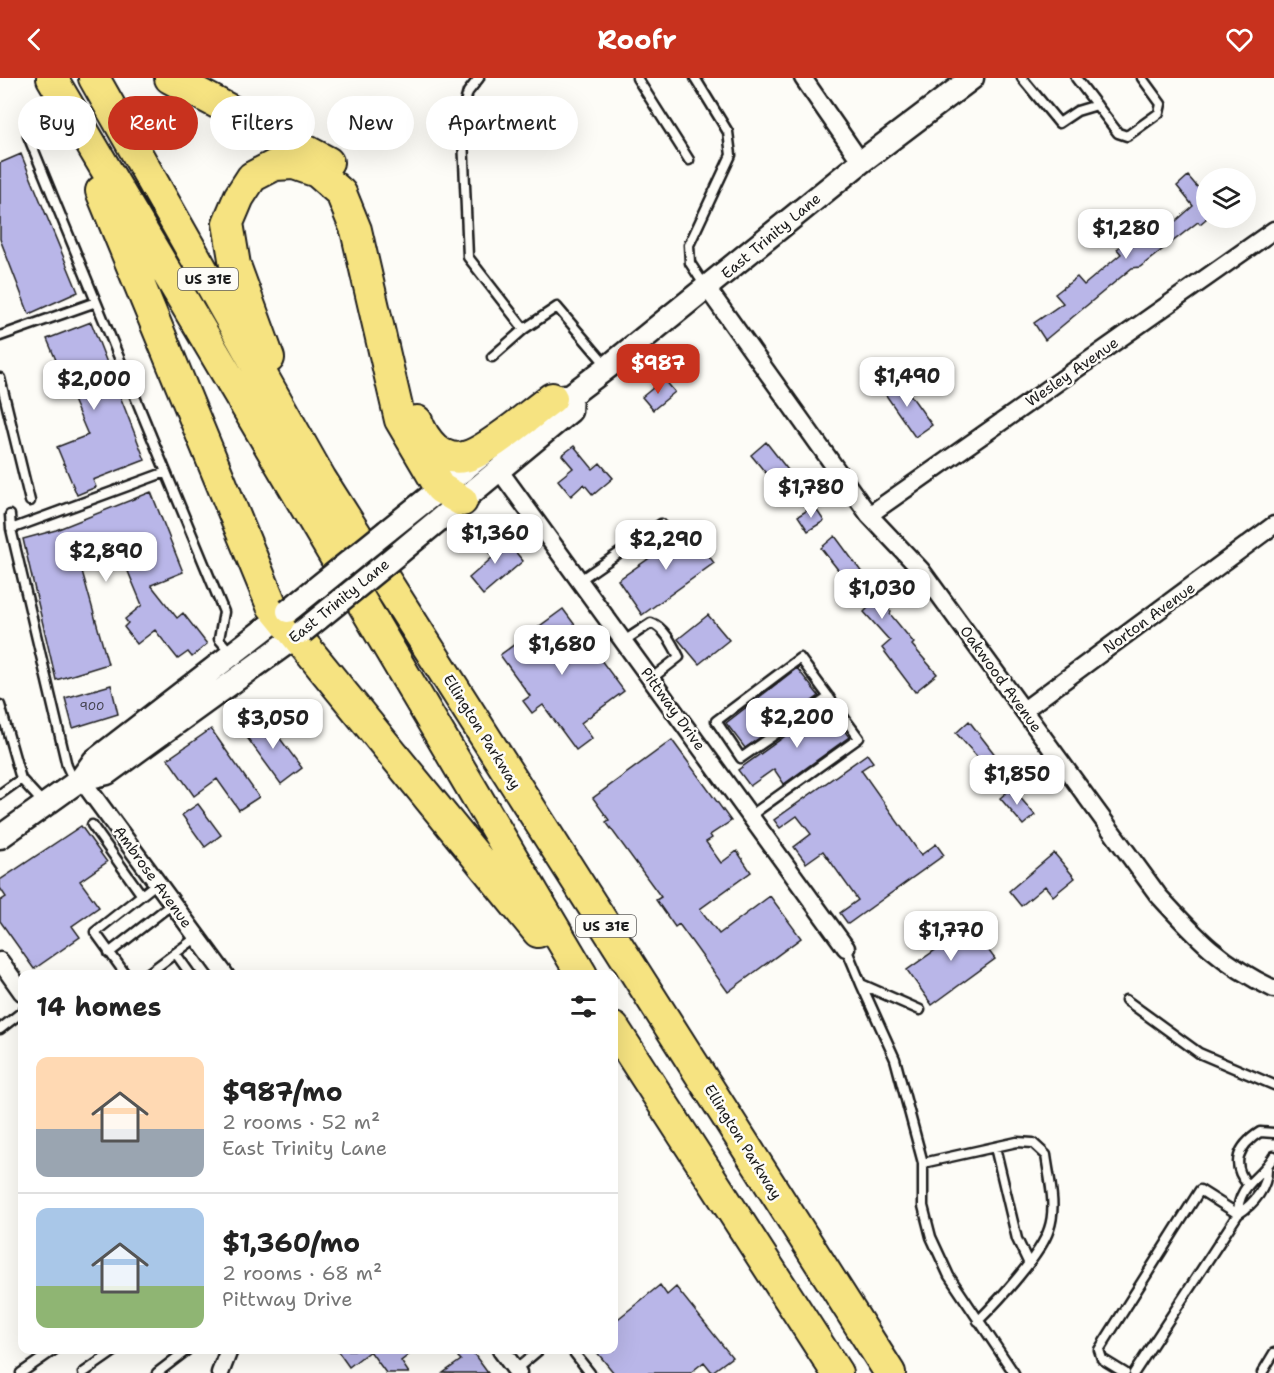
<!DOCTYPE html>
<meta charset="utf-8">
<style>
:root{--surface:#fff;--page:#f6f6f6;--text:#222;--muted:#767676;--line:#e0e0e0;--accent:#c8321e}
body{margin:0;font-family:"Shantell Sans",sans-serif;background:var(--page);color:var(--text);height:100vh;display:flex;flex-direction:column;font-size:22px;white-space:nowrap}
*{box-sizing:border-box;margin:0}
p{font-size:20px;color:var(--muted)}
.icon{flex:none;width:33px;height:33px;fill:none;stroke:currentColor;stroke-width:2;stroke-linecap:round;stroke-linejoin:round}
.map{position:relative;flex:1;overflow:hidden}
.panel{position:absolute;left:18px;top:892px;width:600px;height:384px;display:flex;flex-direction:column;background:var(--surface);border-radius:12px;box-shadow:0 6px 24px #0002}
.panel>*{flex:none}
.top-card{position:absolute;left:18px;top:18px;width:600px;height:54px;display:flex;gap:12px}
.controls{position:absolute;left:1196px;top:90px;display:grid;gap:12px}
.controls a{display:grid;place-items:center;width:60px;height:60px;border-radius:50%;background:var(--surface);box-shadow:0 6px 24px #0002;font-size:30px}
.price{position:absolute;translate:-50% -51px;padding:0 14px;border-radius:12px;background:#fff;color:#222;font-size:20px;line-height:39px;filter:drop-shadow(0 2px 3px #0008)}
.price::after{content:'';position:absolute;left:50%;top:36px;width:18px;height:14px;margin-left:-9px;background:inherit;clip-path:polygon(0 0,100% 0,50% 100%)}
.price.on{background:var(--accent);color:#fff}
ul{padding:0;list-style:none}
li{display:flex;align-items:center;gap:18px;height:150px;padding:0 18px}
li+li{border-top:2px solid var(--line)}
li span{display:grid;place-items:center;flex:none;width:168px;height:120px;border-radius:12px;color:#555}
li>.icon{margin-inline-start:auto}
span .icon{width:72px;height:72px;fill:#fffc;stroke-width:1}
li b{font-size:26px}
h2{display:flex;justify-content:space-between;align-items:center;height:72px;padding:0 18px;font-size:26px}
.tag{padding:0 21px;border-radius:27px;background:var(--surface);box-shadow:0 6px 24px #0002;font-size:21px;line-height:54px}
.tag.on{background:var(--accent);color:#fff}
header{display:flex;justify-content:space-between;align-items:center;height:78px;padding:0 18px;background:var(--accent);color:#fff;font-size:27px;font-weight:700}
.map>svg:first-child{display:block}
.building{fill:#b9b6e8;stroke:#1c1c1c;stroke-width:1.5}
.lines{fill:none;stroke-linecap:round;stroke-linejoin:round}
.service-casing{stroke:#1c1c1c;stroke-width:13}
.minor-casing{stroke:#1c1c1c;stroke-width:21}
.secondary-casing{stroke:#1c1c1c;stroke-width:27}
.motorway-casing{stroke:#1c1c1c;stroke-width:34}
.service{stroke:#fdfcf7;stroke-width:8}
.minor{stroke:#fdfcf7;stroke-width:16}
.secondary{stroke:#fdfcf7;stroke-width:22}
.motorway{stroke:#f6e381;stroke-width:30}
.secondary-bridge-casing{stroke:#1c1c1c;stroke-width:27;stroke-linecap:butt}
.secondary-bridge{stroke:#fdfcf7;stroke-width:22}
.labels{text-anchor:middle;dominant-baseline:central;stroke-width:5;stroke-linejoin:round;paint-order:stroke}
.number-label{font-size:12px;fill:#43424f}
.shield{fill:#fdfcf7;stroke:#605f5e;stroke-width:1.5}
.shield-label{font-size:14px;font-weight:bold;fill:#1c1c1c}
.street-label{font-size:15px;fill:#1c1c1c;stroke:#fdfcf7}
</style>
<header><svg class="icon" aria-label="back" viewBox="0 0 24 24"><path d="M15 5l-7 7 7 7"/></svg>Roofr<svg class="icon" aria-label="heart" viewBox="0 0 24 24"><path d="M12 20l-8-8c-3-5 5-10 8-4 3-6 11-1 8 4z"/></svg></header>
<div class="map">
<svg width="1274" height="1295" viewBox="0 0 1274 1295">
<rect width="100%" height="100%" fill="#fdfcf7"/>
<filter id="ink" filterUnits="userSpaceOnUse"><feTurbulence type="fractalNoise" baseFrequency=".0167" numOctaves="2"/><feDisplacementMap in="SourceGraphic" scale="12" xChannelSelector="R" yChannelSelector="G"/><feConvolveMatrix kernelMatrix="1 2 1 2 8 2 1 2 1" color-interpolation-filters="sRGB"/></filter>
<g filter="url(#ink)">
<path class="building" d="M21,76L78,214L29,236L0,161V85Z
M1188,98L1206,119V141L1200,146L1198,144L1140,189L1132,190L1045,262L1034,245L1063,225L1055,216L1077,199L1084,207L1121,176L1117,171L1128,162L1125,158L1133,151L1140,159L1169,135L1176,143L1193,128L1177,108Z
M91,244L145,382L93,402L96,409L77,417L57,369L88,357L47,261Z
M664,301L675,314L653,332L642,319Z
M899,301L932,347L915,359L883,313Z
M766,364L802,410L788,422L751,377Z
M574,368L593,391L600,385L613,400L593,417L584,406L571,418L558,402L573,390L562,377Z
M151,414L183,494L151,507L177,540L183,535L207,566L192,579L188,574L178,581L155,552L137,566L124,549L128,545L125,541L142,527L122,479L82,493L108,586L56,602L23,461L56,452Z
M814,428L824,443L808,453L798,438Z
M690,451L714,485L642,537L618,502L661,472L656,464L670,454L676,462Z
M494,455L505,469L509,466L523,483L483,517L469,500L493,479L481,465Z
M835,458L891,534L890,536L914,565L912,567L937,596L915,614L882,570L890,563L864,534L868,530L821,470Z
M563,531L624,613L581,645L592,660L576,672L543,627L532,635L523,623L530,618L500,577Z
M708,537L729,562L699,586L678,561Z
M797,590L819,618L745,670L726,645Z
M111,607L118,636L73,650L65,620Z
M827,628L849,659L784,706L774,691L750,708L738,692Z
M264,639L302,690L281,706L243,654Z
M969,643L1003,687L982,705L971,692L981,683L956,655Z
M211,651L259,719L239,732L217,701L194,718L168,681Z
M672,662L731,743L710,757L712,760L706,764L721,785L737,773L751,794L700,831L719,856L770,818L801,860L728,914L679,846L675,849L656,822L661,819L606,744L609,742L593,720Z
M867,676L873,684L861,692L921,777L936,766L944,777L848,846L840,835L858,822L823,773L806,785L794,769L811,756L797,738L780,750L774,742Z
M1012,710L1035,737L1023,747L1000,720Z
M198,726L221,757L205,769L182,737Z
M81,748L107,784L80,803L99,829L72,848L80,859L34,891L0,843V823L6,819L0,810V802Z
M1054,775L1075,800L1053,818L1045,808L1021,828L1009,813Z
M965,841L995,881L932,927L907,892L938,870L933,864Z
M660,1207L667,1217L676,1209L732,1279L712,1294L704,1284L690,1295H614L595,1272H614V1244Z
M337,1272H415L401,1283L409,1295H386L370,1273L349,1289Z
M467,1272H471L488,1295H443L461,1282L458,1279Z"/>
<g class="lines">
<g class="service-casing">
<path id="service" d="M479,0L468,14L462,35L468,179L524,251L557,229L608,289
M637,0L689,82
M695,0L728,54L731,77L689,167L690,185L705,208
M1022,0L1059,45L1077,33L1097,27
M1076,0L1118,55L1127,58L1159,35L1161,26L1142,0
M28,58L166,394
M0,258L96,224
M492,279L524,251
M0,300L30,423
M10,437L11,451
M580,502L661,446
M624,563L651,545C664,549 673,567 679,579L651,601
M0,627L21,701
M75,705L67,688L11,451L166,394L224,534L219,561L232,576
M0,716L21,701L45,727
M750,738L859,660L800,580L716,643L741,680L829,619
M92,747L141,816
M846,870L861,906L920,932
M109,875L172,826
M176,876L191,897
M126,897L95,854L157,805
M146,897L197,859
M861,906L895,981L923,1085V1128L931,1159L949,1198L1014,1295
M1126,922L1199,975L1274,1007
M0,951L22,934
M995,1069L1017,1161L1028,1184
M923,1085L1017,1064L1033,1065L1046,1077C1049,1100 1057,1129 1049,1151C1041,1177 998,1223 978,1243
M1248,1107C1230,1086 1238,1068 1260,1054L1274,1055
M1238,1136C1238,1105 1261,1101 1274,1078
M572,1272L590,1295
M514,1293L539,1272
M21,1295L54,1272
M83,1295L116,1272
M157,1295L187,1272
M1125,1295L1102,1281L1099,1272L1200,1112L1238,1136
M1134,1295L1238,1136C1254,1126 1268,1109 1267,1090
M1262,1295L1274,1275"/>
</g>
<g class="minor-casing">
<path id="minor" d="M803,0L861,84
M707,210L869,437L921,492L1158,817C1197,860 1221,886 1274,911
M499,392L846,870
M869,437L1274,152
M1024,632L1274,447
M81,701L225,897
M0,883L22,914
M501,1272L518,1295
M220,1295L229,1272"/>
</g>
<g class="secondary-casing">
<path id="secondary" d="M541,330L552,320L571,317L608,289L861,84L972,0
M387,453L482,377
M400,474L570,333L571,317
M81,701L94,683L288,533
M0,759L81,701L107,695L302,554"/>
</g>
<g class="motorway-casing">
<path id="motorway" d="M52,0L582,897
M94,0L321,401L890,1295
M170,0L328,84
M101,113L272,528L538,854
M269,280L235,187L228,145L239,119L252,99L275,87L294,86L317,94L341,115L356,152L400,342L440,410L462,423
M417,343C424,362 441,384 464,379C486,375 532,334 552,320
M614,950L837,1295"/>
</g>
<use href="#service" class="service"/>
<use href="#minor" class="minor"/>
<use href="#secondary" class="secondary"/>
<use href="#motorway" class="motorway"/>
<g class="secondary-bridge-casing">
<path id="secondary-bridge" d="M288,533L387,453
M302,554L400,474"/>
</g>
<use href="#secondary-bridge" class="secondary-bridge"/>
</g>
</g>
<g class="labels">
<g class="number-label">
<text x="92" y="628">900</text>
</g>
<g class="shield">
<rect x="178" y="190" width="60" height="22" rx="4.5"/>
<rect x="576" y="837" width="60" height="22" rx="4.5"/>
</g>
<g class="shield-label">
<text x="208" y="201">US 31E</text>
<text x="606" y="848">US 31E</text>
</g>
<g class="street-label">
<text transform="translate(771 158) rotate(-40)">East Trinity Lane</text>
<text transform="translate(1072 294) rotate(-35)">Wesley Avenue</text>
<text transform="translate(339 523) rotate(-39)">East Trinity Lane</text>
<text transform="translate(1149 540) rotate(-36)">Norton Avenue</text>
<text transform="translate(1001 601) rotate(54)">Oakwood Avenue</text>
<text transform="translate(673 631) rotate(54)">Pittway Drive</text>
<text transform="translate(482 654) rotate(58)">Ellington Parkway</text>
<text transform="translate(153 799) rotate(54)">Ambrose Avenue</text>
<text transform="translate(743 1064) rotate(58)">Ellington Parkway</text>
</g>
</g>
</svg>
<div class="controls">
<a><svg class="icon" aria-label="layers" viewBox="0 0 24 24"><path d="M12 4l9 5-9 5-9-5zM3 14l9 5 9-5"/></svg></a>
</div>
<b class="price" style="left:1126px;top:182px">$1,280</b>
<b class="price on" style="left:658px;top:317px">$987</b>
<b class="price" style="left:907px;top:330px">$1,490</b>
<b class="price" style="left:94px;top:333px">$2,000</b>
<b class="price" style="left:811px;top:441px">$1,780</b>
<b class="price" style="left:495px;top:487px">$1,360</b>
<b class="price" style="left:666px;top:493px">$2,290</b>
<b class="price" style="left:106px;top:505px">$2,890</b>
<b class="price" style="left:882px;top:542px">$1,030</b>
<b class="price" style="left:562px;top:598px">$1,680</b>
<b class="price" style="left:797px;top:671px">$2,200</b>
<b class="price" style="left:273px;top:672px">$3,050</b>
<b class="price" style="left:1017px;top:728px">$1,850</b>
<b class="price" style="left:951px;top:884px">$1,770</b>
<div class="top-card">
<a class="tag">Buy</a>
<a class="tag on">Rent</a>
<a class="tag">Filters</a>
<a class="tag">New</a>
<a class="tag">Apartment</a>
</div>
<section class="panel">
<h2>14 homes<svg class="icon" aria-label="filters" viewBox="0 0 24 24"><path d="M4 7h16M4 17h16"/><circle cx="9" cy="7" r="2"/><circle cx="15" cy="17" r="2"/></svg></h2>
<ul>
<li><span style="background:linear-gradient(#ffd9b3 60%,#9aa5b1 0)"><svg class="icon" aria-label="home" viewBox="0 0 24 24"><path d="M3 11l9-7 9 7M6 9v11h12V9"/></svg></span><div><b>$987/mo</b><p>2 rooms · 52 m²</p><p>East Trinity Lane</p></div></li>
<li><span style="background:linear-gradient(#a9c7e8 65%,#8fb573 0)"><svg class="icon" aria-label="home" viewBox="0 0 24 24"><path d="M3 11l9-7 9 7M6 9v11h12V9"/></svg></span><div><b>$1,360/mo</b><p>2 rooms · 68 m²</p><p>Pittway Drive</p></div></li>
</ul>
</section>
</div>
